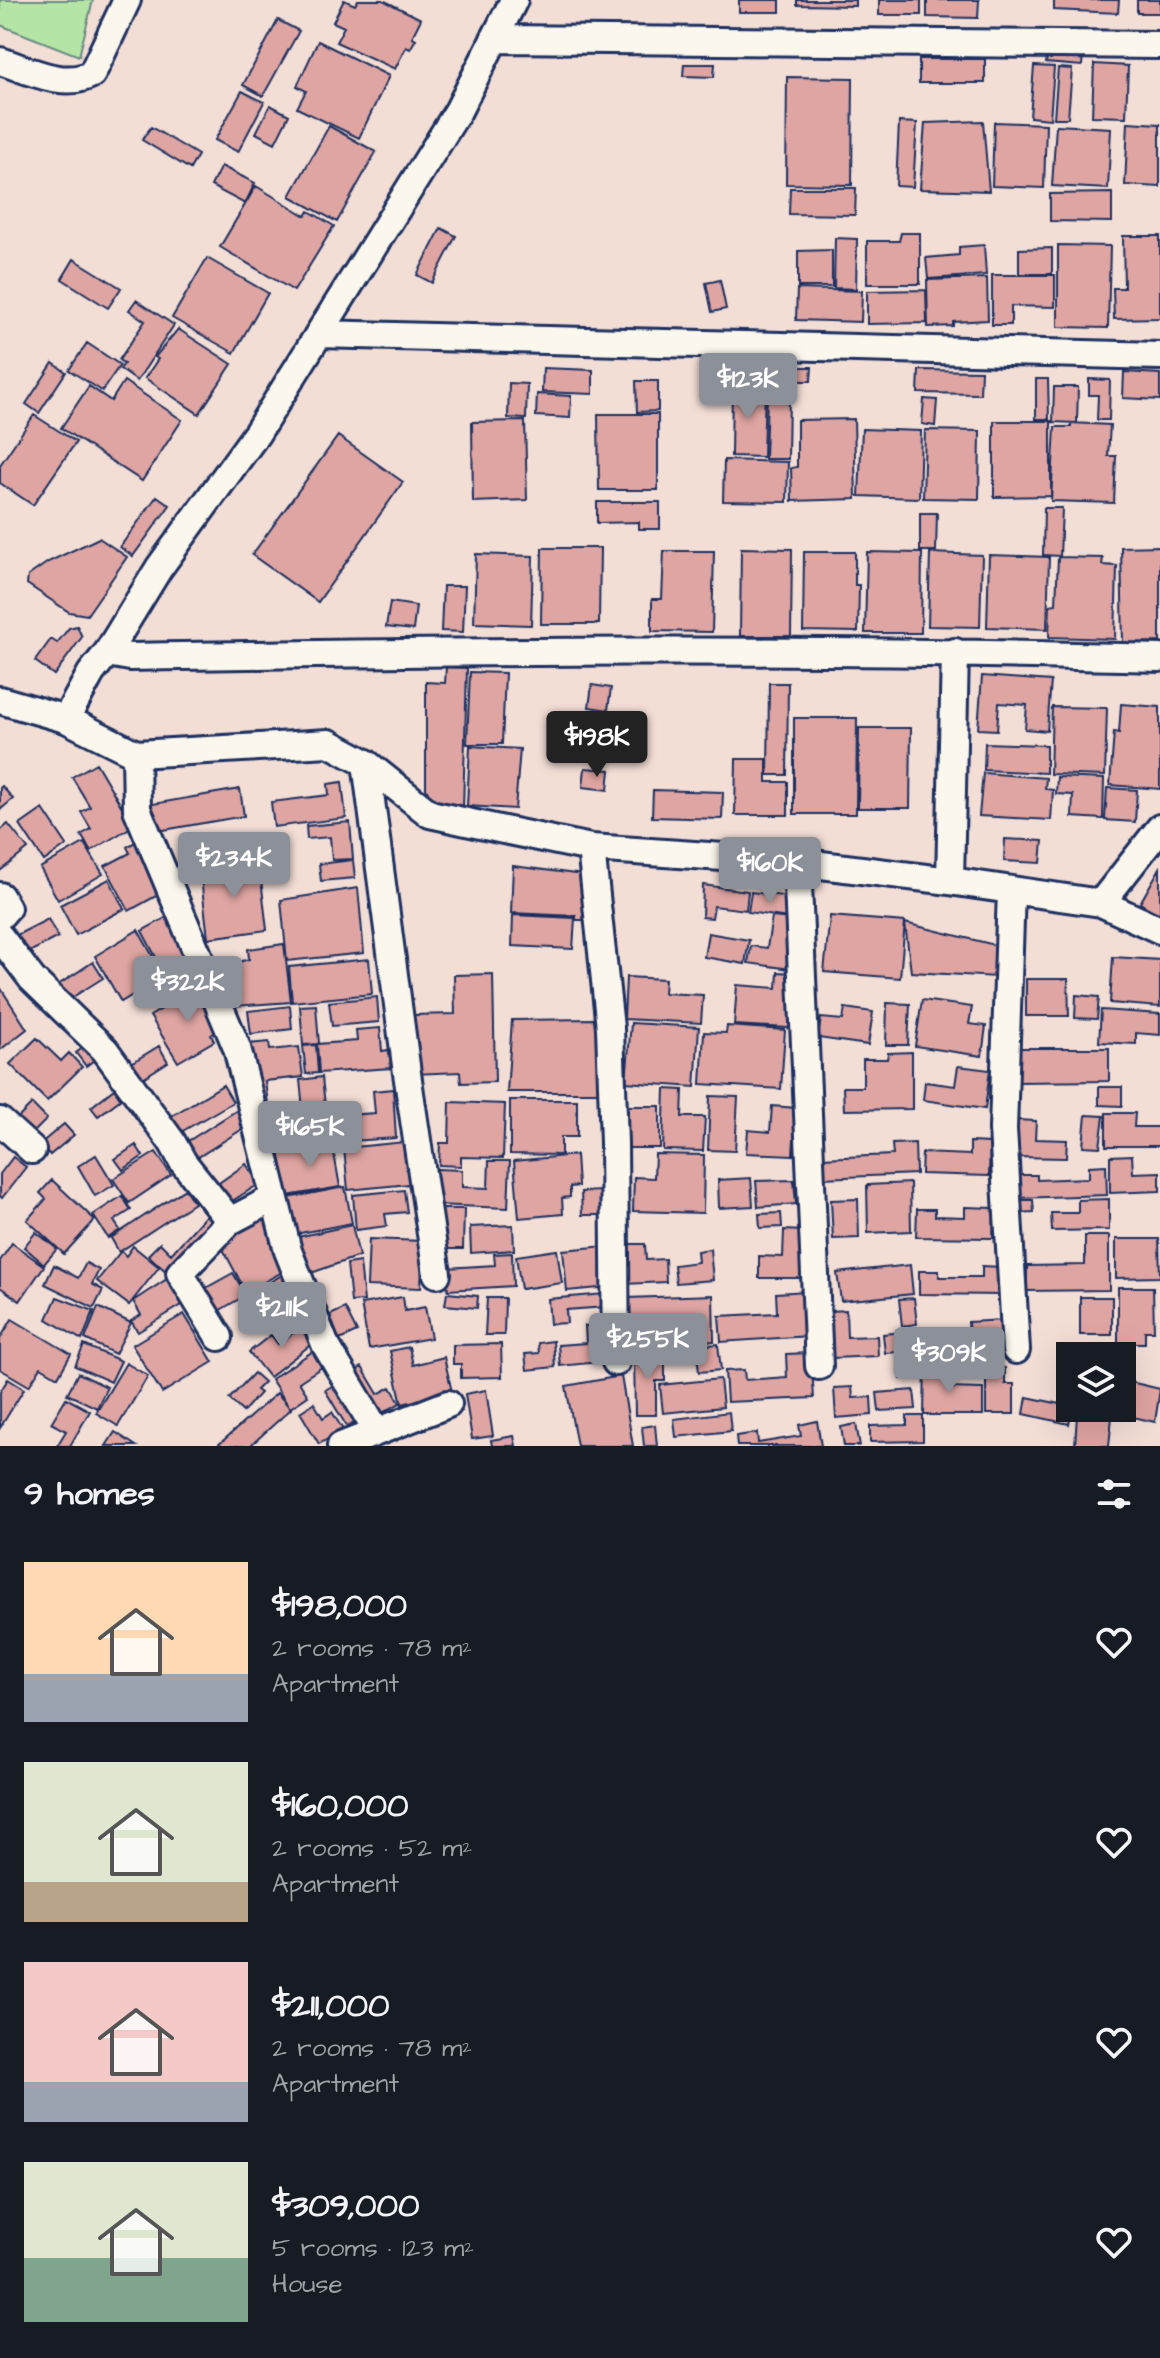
<!DOCTYPE html>
<meta charset="utf-8">
<style>
:root{--surface:#171b24;--page:#242831;--text:#f1f3f6;--muted:#9ea1a6;--accent:#8c9099}
body{margin:0;font-family:"Architects Daughter",sans-serif;background:var(--page);color:var(--text);height:100vh;display:flex;flex-direction:column;font-size:30px;white-space:nowrap}
*{box-sizing:border-box;margin:0}
p{font-size:26px;color:var(--muted)}
.icon{flex:none;width:44px;height:44px;fill:none;stroke:currentColor;stroke-width:2;stroke-linecap:round;stroke-linejoin:round}
.map{position:relative;height:1446px;overflow:hidden}
.panel{display:flex;flex-direction:column;background:var(--surface);flex:1}
.panel>*{flex:none}
.controls{position:absolute;left:1056px;top:1342px;display:grid;gap:16px}
.controls a{display:grid;place-items:center;width:80px;height:80px;border-radius:0px;background:var(--surface);box-shadow:0 8px 32px #0002;font-size:40px}
.price{position:absolute;translate:-50% -68px;padding:0 18px;border-radius:8px;background:var(--accent);color:#fff;font-size:26px;line-height:52px;filter:drop-shadow(0 2px 4px #0008)}
.price::after{content:'';position:absolute;left:50%;top:48px;width:24px;height:18px;margin-left:-12px;background:inherit;clip-path:polygon(0 0,100% 0,50% 100%)}
.price.selected{background:#222;color:#fff}
ul{padding:0;list-style:none}
li{display:flex;align-items:center;gap:24px;height:200px;padding:0 24px}
li span{display:grid;place-items:center;flex:none;width:224px;height:160px;border-radius:0px;color:#555}
li>.icon{margin-inline-start:auto}
span .icon{width:96px;height:96px;fill:#fffc;stroke-width:1}
li b{font-size:34px}
h2{display:flex;justify-content:space-between;align-items:center;height:96px;padding:0 24px;font-size:34px}
.map>svg:first-child{display:block}
.green{fill:#b5e5a5;stroke:#688a82;stroke-width:2}
.building{fill:#dfa5a2;stroke:#1b2f5e;stroke-width:2}
.lines{fill:none;stroke-linecap:round;stroke-linejoin:round}
.minor-casing{stroke:#1b2f5e;stroke-width:32}
.minor{stroke:#fbf7ec;stroke-width:26}
</style>
<div class="map">
<svg width="1160" height="1446" viewBox="0 0 1160 1446">
<rect width="100%" height="100%" fill="#f3ded6"/>
<filter id="ink" filterUnits="userSpaceOnUse"><feTurbulence type="fractalNoise" baseFrequency=".0125" numOctaves="2"/><feDisplacementMap in="SourceGraphic" scale="16" xChannelSelector="R" yChannelSelector="G"/><feConvolveMatrix kernelMatrix="1 2 1 2 8 2 1 2 1" color-interpolation-filters="sRGB"/></filter>
<g filter="url(#ink)">
<path class="green" d="M0,0H93L79,56L0,25Z"/>
<path class="building" d="M344,0L355,5L358,0H383L421,19L412,37L416,39L410,49L406,47L395,69L336,42L344,27L333,22Z
M739,0H780V12H739Z
M797,0H855V6L797,5Z
M879,0H921V15H879Z
M927,0H979L978,18L927,17Z
M1054,0H1119L1118,13L1054,10Z
M1137,0H1160V13H1137Z
M278,20L299,31L263,96L243,85Z
M318,41L389,76L359,138L297,108L306,91L297,86Z
M1048,48L1083,51L1082,66L1046,63Z
M919,59H985V83H919Z
M684,64H715L714,77L683,76Z
M1094,64L1128,66L1126,117L1092,116Z
M1034,66L1054,67L1050,119L1030,117Z
M1058,68L1072,69L1068,118H1054Z
M787,77L853,78L852,185L786,184Z
M242,91L264,102L238,152L215,140Z
M270,105L289,115L275,143L256,133Z
M983,121L989,191L920,189L925,123Z
M899,122L917,123L913,187L896,186Z
M994,122L1046,124L1044,188L992,186Z
M1128,122L1160,124V187L1125,185Z
M1056,125L1111,128L1108,189L1052,186Z
M329,126L376,152L337,222L290,196Z
M151,127L198,155L190,169L142,140Z
M221,166L255,183L245,204L211,186Z
M256,186L306,216L309,211L334,226L294,291L220,247Z
M790,188H856L855,215L789,214Z
M1112,193V222L1050,221V194Z
M441,228L456,236L432,283L417,275Z
M901,233H920V284H867V241H899Z
M1123,236H1160V318L1114,319L1113,288H1124Z
M835,238L857,239L856,289L834,288Z
M984,245L986,275L928,279L926,258L959,255V247Z
M1058,245L1110,246L1108,328L1058,327Z
M1052,248V274H1019V249Z
M832,250V287H798V251Z
M207,258L268,293L234,353L172,318Z
M74,259L121,288L108,308L62,279Z
M992,275H1055V307L1011,306V325H992Z
M987,278L988,320L953,322V326L928,327L927,280Z
M720,280L726,309L712,312L706,283Z
M797,289L862,291L861,322L796,320Z
M926,290L927,323L867,324V291Z
M136,300L174,325L137,381L120,369L124,364L119,360L145,321L129,310Z
M178,329L232,364L199,414L145,378L158,359L155,357Z
M87,343L120,365L102,391L69,370Z
M53,363L66,372L39,413L26,404Z
M723,365L790,368L788,394L767,393V384L722,382Z
M792,367H812L811,381H792Z
M543,368L593,370V394L542,392Z
M919,370L981,371L980,394L918,393Z
M1124,372L1160,374V400L1123,398Z
M1036,379H1048L1049,419H1036Z
M1089,379L1110,380L1109,420H1097L1098,395H1089Z
M124,381L182,420L142,481L61,428L89,386L111,401Z
M636,381H658V411L637,412Z
M509,383L527,384L526,419L508,418Z
M732,386H765L763,457L731,456Z
M1054,387H1078L1077,423L1053,422Z
M537,394L571,396L570,418L536,416Z
M767,394L789,395L788,459H765Z
M924,399L937,400L935,426L922,424Z
M598,414H658V490H599Z
M34,415L76,442L33,505L0,483V465Z
M854,419L856,499L792,501L791,468L797,467V420Z
M525,421L527,500L473,502L472,422Z
M994,421H1051V496L994,497Z
M1071,423L1110,425L1108,456H1116L1114,503L1051,501L1055,427H1071Z
M862,429L921,431L919,498L859,496Z
M925,430L980,431L979,499L923,498Z
M338,436L403,482L318,602L252,555Z
M724,460L788,462L787,502L723,501Z
M157,496L170,505L133,556L120,547Z
M597,502H660V529H639V522L597,523Z
M1044,508H1062L1060,556L1043,555Z
M920,513H937L936,551H920Z
M99,538L127,557L87,615L69,612L27,584L28,576L48,562Z
M1160,546V642L1123,643L1121,547Z
M542,548H600L599,624H541Z
M741,548L792,549L791,636H740Z
M664,551H714L712,632L652,631V599H662Z
M804,552H855V585H859L858,632L803,631Z
M867,552L922,553L921,633H865Z
M930,553L982,555L980,627L928,626Z
M476,554L533,556L531,625L474,623Z
M989,555L1049,557L1047,629L987,627Z
M1058,557L1103,558L1102,565L1117,566L1115,639L1049,637L1050,605L1056,604Z
M443,586H465L463,632L441,631Z
M390,602L416,606L413,630L386,627Z
M77,626L82,637L54,675L35,661L51,639L57,643L69,628Z
M446,667L467,668L463,809H436L426,789V682L445,683Z
M470,672L505,673L502,744H467Z
M982,676L1051,681L1047,731L1025,729L1027,705L999,703L997,730L978,729Z
M769,683H788L787,775H768Z
M592,685L611,688L608,710L589,707Z
M1121,704L1160,707V789L1110,785L1114,732L1119,733Z
M1052,707L1107,708L1105,776L1050,774Z
M794,718H857L856,814H794Z
M859,728H911L910,808H858Z
M985,743L1046,745V773L984,770Z
M470,746L520,749L515,809L467,806Z
M736,759H767V782H788V815H735Z
M96,763L133,826L91,851L81,835L91,829L81,812L90,807L72,777Z
M585,768L610,770L608,790L583,787Z
M983,773L1046,778L1045,789L1053,790L1051,820L979,816Z
M1057,777L1104,779L1103,819L1072,817L1073,795L1056,794Z
M342,782L346,818L274,827L271,802L329,795L328,784Z
M2,786L13,799L0,810V788Z
M1107,788L1137,790L1135,822L1105,820Z
M240,789L244,816L152,832L147,805Z
M653,790L723,792L722,819L652,817Z
M43,809L67,845L44,861L20,825Z
M350,822L353,859L332,860L330,837L307,839L306,826Z
M8,824L28,849L0,871V831Z
M1005,839L1043,841L1041,863L1004,861Z
M139,840L167,890L129,911L105,866L130,853L127,847Z
M84,843L103,874L58,900L40,868Z
M353,860L355,878L321,881L319,864Z
M259,862L267,930L208,938L200,870Z
M513,866L583,875L584,920H576V916L511,913Z
M1160,868V915L1140,903Z
M109,879L124,909L76,935L60,905Z
M703,885L748,891L746,910L714,906L712,918L702,917Z
M358,888L364,953L287,961L281,900Z
M751,892L791,897L788,918L748,912Z
M513,915L575,918L573,949L512,946Z
M169,916L193,958L165,974L142,931Z
M830,916L905,922L900,978L824,972Z
M772,917L791,919V969L748,963L751,946L767,948Z
M48,919L58,937L31,951L33,954L22,960L11,938Z
M905,923L999,946L997,977L911,972Z
M138,930L164,976L121,1002L95,956Z
M708,933L749,940L745,964L704,957Z
M284,944L291,1002L235,1006L216,969L249,959L248,949Z
M1113,957L1160,960V1007L1110,1003Z
M369,959L372,994L292,1002L289,967Z
M93,962L103,978L65,1002L55,987Z
M778,972L793,973L789,1028L734,1025L737,985L777,988Z
M493,974L495,1082L461,1083L460,1072L413,1074L412,1015L455,1014L454,975Z
M626,977L665,979L664,993L703,995L701,1023L624,1019Z
M1026,979H1068L1069,1016H1026Z
M0,987L27,1029L0,1050Z
M199,987L224,1027L211,1035L214,1041L178,1062L150,1016Z
M1076,995L1099,997L1097,1019L1075,1018Z
M377,997L379,1022L332,1026L329,1002Z
M922,1000L972,1007L969,1024L986,1026L982,1056L915,1046Z
M887,1003L910,1004L908,1045H886Z
M316,1005L319,1044L303,1045L300,1006Z
M290,1006L292,1029L251,1034L248,1011Z
M845,1008L873,1012L868,1045L818,1038L821,1018L843,1020Z
M1101,1010L1160,1014V1035L1136,1033V1044L1099,1042Z
M596,1019L602,1092H507L512,1020Z
M631,1023L699,1027L695,1087L626,1082Z
M727,1026L785,1030L781,1089L701,1084L704,1032L726,1033Z
M380,1028L382,1051L389,1050L391,1068L319,1073L317,1044L357,1041L356,1030Z
M37,1038L61,1061L69,1053L82,1067L47,1101L10,1064Z
M269,1042L270,1050L299,1047L303,1077L265,1081L268,1104L254,1106L248,1044Z
M88,1044L98,1057L86,1066L76,1053Z
M316,1045L318,1073L306,1074L303,1046Z
M159,1046L168,1062L138,1081L128,1065Z
M1015,1048H1109V1081L1015,1082Z
M912,1052V1109L844,1110L843,1087H863V1059H887L888,1053Z
M958,1066L990,1070L985,1109L923,1100L925,1082L955,1086Z
M322,1077L325,1106L303,1109L300,1080Z
M223,1085L233,1102L174,1136L165,1120Z
M1099,1087H1122V1106L1099,1105Z
M114,1089L121,1099L98,1116L91,1107Z
M393,1089L396,1138L336,1142L334,1116L375,1113L373,1091Z
M665,1089L683,1090L682,1117H705L703,1151L663,1150Z
M710,1096L738,1097L735,1151L708,1150Z
M510,1100H577V1137H561V1155L510,1154Z
M450,1102L505,1104L503,1158L461,1157V1166L439,1165L440,1143H449Z
M32,1104L47,1119L27,1139L12,1124Z
M628,1106H660V1148H628Z
M772,1106L796,1108L793,1155L746,1153L748,1130L770,1132Z
M239,1109L249,1125L195,1159L185,1143Z
M321,1110L327,1141L276,1151L271,1119Z
M1106,1113H1135L1134,1127H1159L1160,1113V1146H1106Z
M1086,1115L1104,1116L1100,1147L1083,1146Z
M1016,1120L1036,1121L1035,1139L1067,1140L1066,1158L1015,1157Z
M64,1124L74,1135L50,1155L40,1144Z
M332,1142L340,1187L287,1196L279,1152Z
M405,1142L409,1184L348,1190L344,1148Z
M970,1142L990,1143L989,1176L921,1174L922,1153L970,1155Z
M915,1143L916,1174L822,1178L821,1158L893,1155L892,1144Z
M136,1145L143,1156L123,1170L115,1159Z
M156,1152L171,1175L129,1203L113,1179Z
M655,1154L704,1155L703,1213L633,1211L634,1177L654,1178Z
M96,1155L114,1185L95,1196L78,1166Z
M576,1155L578,1186L570,1187V1197L562,1198L563,1214L519,1218L514,1161Z
M1132,1155L1133,1173L1160,1172V1191L1110,1193V1156Z
M13,1157L26,1167L2,1198L0,1196V1174Z
M489,1161H510L508,1208L435,1205L437,1169L462,1170V1187L488,1188Z
M246,1164L259,1184L229,1203L216,1185Z
M1106,1165L1107,1195L1016,1198L1015,1175H1037V1180L1089,1178V1166Z
M751,1178L753,1206L719,1208L718,1180Z
M52,1180L95,1220L64,1254L27,1220L46,1199L40,1193Z
M794,1180L796,1204L758,1207L756,1181Z
M910,1183L911,1231L868,1233L867,1185Z
M345,1187L352,1223L290,1235L283,1199Z
M185,1189L194,1203L119,1252L111,1238Z
M404,1190L407,1212L385,1214L387,1226L356,1230L353,1195Z
M602,1191L603,1215H582L581,1192Z
M122,1196L131,1210L114,1221L120,1230L108,1238L93,1215Z
M858,1199L859,1238L833,1239L831,1200Z
M1109,1199V1230L1052,1231L1051,1213H1078V1200Z
M1017,1200H1033L1034,1212L1017,1213Z
M265,1204L291,1267L246,1292L217,1238Z
M965,1207L994,1208L993,1238L916,1237L917,1209H935V1216L965,1217Z
M440,1209H464L463,1249H439Z
M209,1212L219,1221L170,1275L148,1255L160,1243L171,1254Z
M781,1213L782,1227L760,1228L759,1214Z
M352,1225L359,1256L303,1276L289,1239Z
M513,1225L514,1250L471,1253L470,1227Z
M784,1230L802,1231V1278H759V1256L783,1257Z
M36,1232L57,1249L44,1264L24,1247Z
M1085,1236H1109V1290L1027,1291V1266L1085,1265Z
M369,1239L423,1241L421,1288L367,1286Z
M1116,1239H1159L1160,1277L1116,1278Z
M12,1243L44,1266L20,1301L0,1287V1261Z
M622,1244H645L646,1260L665,1259L666,1282L624,1284Z
M133,1246L159,1267L129,1305L97,1281L121,1251L126,1256Z
M606,1246L610,1287L567,1291L563,1250Z
M710,1249L713,1280L676,1283L674,1265L698,1262L697,1251Z
M557,1250L562,1283L521,1289L516,1256Z
M512,1253L513,1286L448,1290L446,1268L495,1265L494,1254Z
M360,1262L364,1301L351,1302L347,1264Z
M86,1263L99,1270L92,1284L103,1290L94,1308L45,1284L54,1265L78,1278Z
M910,1265L913,1294L841,1301L837,1273Z
M982,1266L1002,1267V1295L919,1294V1271H939V1277H982Z
M289,1271L298,1287L272,1303L275,1307L260,1316L248,1295Z
M233,1273L246,1295L210,1316L197,1293Z
M167,1279L182,1305L138,1332L131,1321L141,1315L133,1301Z
M1118,1287H1153L1154,1331H1145V1343H1118Z
M807,1291L809,1336L721,1342L719,1316L777,1313L776,1293Z
M447,1293L478,1296L477,1308L445,1305Z
M605,1294L606,1307L566,1310L567,1323L550,1324L548,1299Z
M713,1295L714,1341L629,1344L627,1298Z
M57,1297L94,1311L82,1340L47,1319Z
M403,1297L405,1311L425,1307L431,1338L369,1349L361,1304Z
M1080,1297H1112V1335H1080Z
M487,1298H505L504,1335H485Z
M914,1298L917,1324L902,1326L899,1299Z
M98,1307L131,1323L115,1354L85,1339Z
M345,1308L357,1332L333,1343L322,1319Z
M846,1310L847,1337L877,1336L878,1356L833,1358L831,1311Z
M184,1314L213,1362L162,1393L132,1345Z
M12,1319L71,1354L58,1377L41,1367L29,1386L0,1369V1339Z
M1005,1320L1007,1357L991,1358L990,1351L970,1352L968,1322Z
M306,1323L318,1339L269,1377L249,1352L271,1335L278,1344Z
M606,1324L609,1361L560,1366L558,1345L586,1343L585,1326Z
M916,1331L919,1377L901,1379L899,1352L885,1353L883,1334Z
M924,1337H966V1353L951,1352V1358H924Z
M553,1341L555,1367L527,1370L525,1354L539,1353L538,1343Z
M501,1344L502,1377L461,1378V1364H453V1345Z
M718,1344L721,1370L699,1372L696,1346Z
M84,1345L121,1361L111,1382L75,1366Z
M409,1347L413,1365L444,1357L452,1392L402,1404L390,1351Z
M318,1348L328,1363L299,1382L308,1396L290,1408L271,1379Z
M665,1352V1381H656V1415H635L634,1353Z
M811,1353L814,1398L727,1402L725,1371L744,1370L745,1380L787,1377L786,1354Z
M126,1363L148,1376L118,1426L96,1413Z
M925,1365H949V1388L983,1389V1415H924Z
M362,1367L378,1394L391,1387L400,1403L373,1418L348,1375Z
M986,1368H1005V1384H1014V1414H986Z
M78,1373L107,1387L97,1408L67,1394Z
M254,1373L264,1382L256,1390L260,1393L243,1412L229,1399Z
M621,1376L633,1446H577L566,1386Z
M8,1379L24,1389L0,1428V1392Z
M720,1379L723,1407L663,1413L660,1385Z
M343,1380L364,1417L347,1427L325,1390Z
M1122,1380L1160,1389L1155,1422L1111,1412L1112,1408H1122Z
M852,1387L853,1398L871,1397L872,1415L836,1418L834,1388Z
M486,1390L493,1436L472,1439L465,1394Z
M914,1390L916,1409L879,1411L877,1393Z
M277,1393L291,1409L250,1446H217Z
M1027,1397L1070,1406L1072,1408L1069,1424L1024,1414Z
M66,1398L90,1411L70,1446H57L66,1431L51,1423Z
M314,1403L323,1418L332,1412L343,1430L319,1444L300,1412Z
M729,1412L731,1431L676,1437L674,1419Z
M1077,1414L1112,1417L1109,1446H1075Z
M907,1416H923V1441L870,1442V1426L907,1425Z
M817,1421L821,1446H737L736,1436L757,1433L758,1443L801,1436L799,1425Z
M856,1424L860,1446H844L841,1427Z
M655,1425L657,1446H644L642,1427Z
M115,1432L136,1446H106Z
M514,1436L516,1446H492L491,1440Z"/>
<g class="lines">
<g class="minor-casing">
<path id="minor" d="M494,39L1160,45
M0,61C29,70 64,89 92,74L127,0
M319,334L1160,356
M107,653L159,568L257,433L458,111L514,0
M0,700L66,719L136,754L329,743L366,763L430,814L499,829L591,848L797,862L950,881L1101,903L1160,930
M66,719L91,673L107,653L130,657C473,651 817,648 1160,658
M136,754L137,809L237,1048L288,1251L325,1344L376,1430
M366,763L407,1073L437,1274
M591,848L610,1028L614,1143L616,1362
M797,862L819,1366
M950,881L955,652
M1011,890L1003,1129L1016,1350
M0,896L7,908L0,916
M1101,903L1160,828
M0,937L32,979L105,1050L172,1142L183,1162L230,1221
M0,1121L32,1150
M219,1337L180,1273L230,1221L274,1198
M341,1446L448,1404"/>
</g>
<use href="#minor" class="minor"/>
</g>
</g>
</svg>
<div class="controls">
<a><svg class="icon" aria-label="layers" viewBox="0 0 24 24"><path d="M12 4l9 5-9 5-9-5zM3 14l9 5 9-5"/></svg></a>
</div>
<b class="price" style="left:748px;top:421px">$123K</b>
<b class="price selected" style="left:597px;top:779px">$198K</b>
<b class="price" style="left:234px;top:900px">$234K</b>
<b class="price" style="left:770px;top:905px">$160K</b>
<b class="price" style="left:188px;top:1024px">$322K</b>
<b class="price" style="left:310px;top:1169px">$165K</b>
<b class="price" style="left:282px;top:1350px">$211K</b>
<b class="price" style="left:648px;top:1381px">$255K</b>
<b class="price" style="left:949px;top:1395px">$309K</b>
</div>
<section class="panel">
<h2>9 homes<svg class="icon" aria-label="filters" viewBox="0 0 24 24"><path d="M4 7h16M4 17h16"/><circle cx="9" cy="7" r="2"/><circle cx="15" cy="17" r="2"/></svg></h2>
<ul>
<li><span style="background:linear-gradient(#ffd9b3 70%,#9aa5b1 0)"><svg class="icon" aria-label="home" viewBox="0 0 24 24"><path d="M3 11l9-7 9 7M6 9v11h12V9"/></svg></span><div><b>$198,000</b><p>2 rooms · 78 m²</p><p>Apartment</p></div><svg class="icon" aria-label="heart" viewBox="0 0 24 24"><path d="M12 20l-8-8c-3-5 5-10 8-4 3-6 11-1 8 4z"/></svg></li>
<li><span style="background:linear-gradient(#dfe7d0 75%,#b9a48a 0)"><svg class="icon" aria-label="home" viewBox="0 0 24 24"><path d="M3 11l9-7 9 7M6 9v11h12V9"/></svg></span><div><b>$160,000</b><p>2 rooms · 52 m²</p><p>Apartment</p></div><svg class="icon" aria-label="heart" viewBox="0 0 24 24"><path d="M12 20l-8-8c-3-5 5-10 8-4 3-6 11-1 8 4z"/></svg></li>
<li><span style="background:linear-gradient(#f6c9c9 75%,#9aa5b1 0)"><svg class="icon" aria-label="home" viewBox="0 0 24 24"><path d="M3 11l9-7 9 7M6 9v11h12V9"/></svg></span><div><b>$211,000</b><p>2 rooms · 78 m²</p><p>Apartment</p></div><svg class="icon" aria-label="heart" viewBox="0 0 24 24"><path d="M12 20l-8-8c-3-5 5-10 8-4 3-6 11-1 8 4z"/></svg></li>
<li><span style="background:linear-gradient(#dfe7d0 60%,#7fa58c 0)"><svg class="icon" aria-label="home" viewBox="0 0 24 24"><path d="M3 11l9-7 9 7M6 9v11h12V9"/></svg></span><div><b>$309,000</b><p>5 rooms · 123 m²</p><p>House</p></div><svg class="icon" aria-label="heart" viewBox="0 0 24 24"><path d="M12 20l-8-8c-3-5 5-10 8-4 3-6 11-1 8 4z"/></svg></li>
</ul>
</section>
